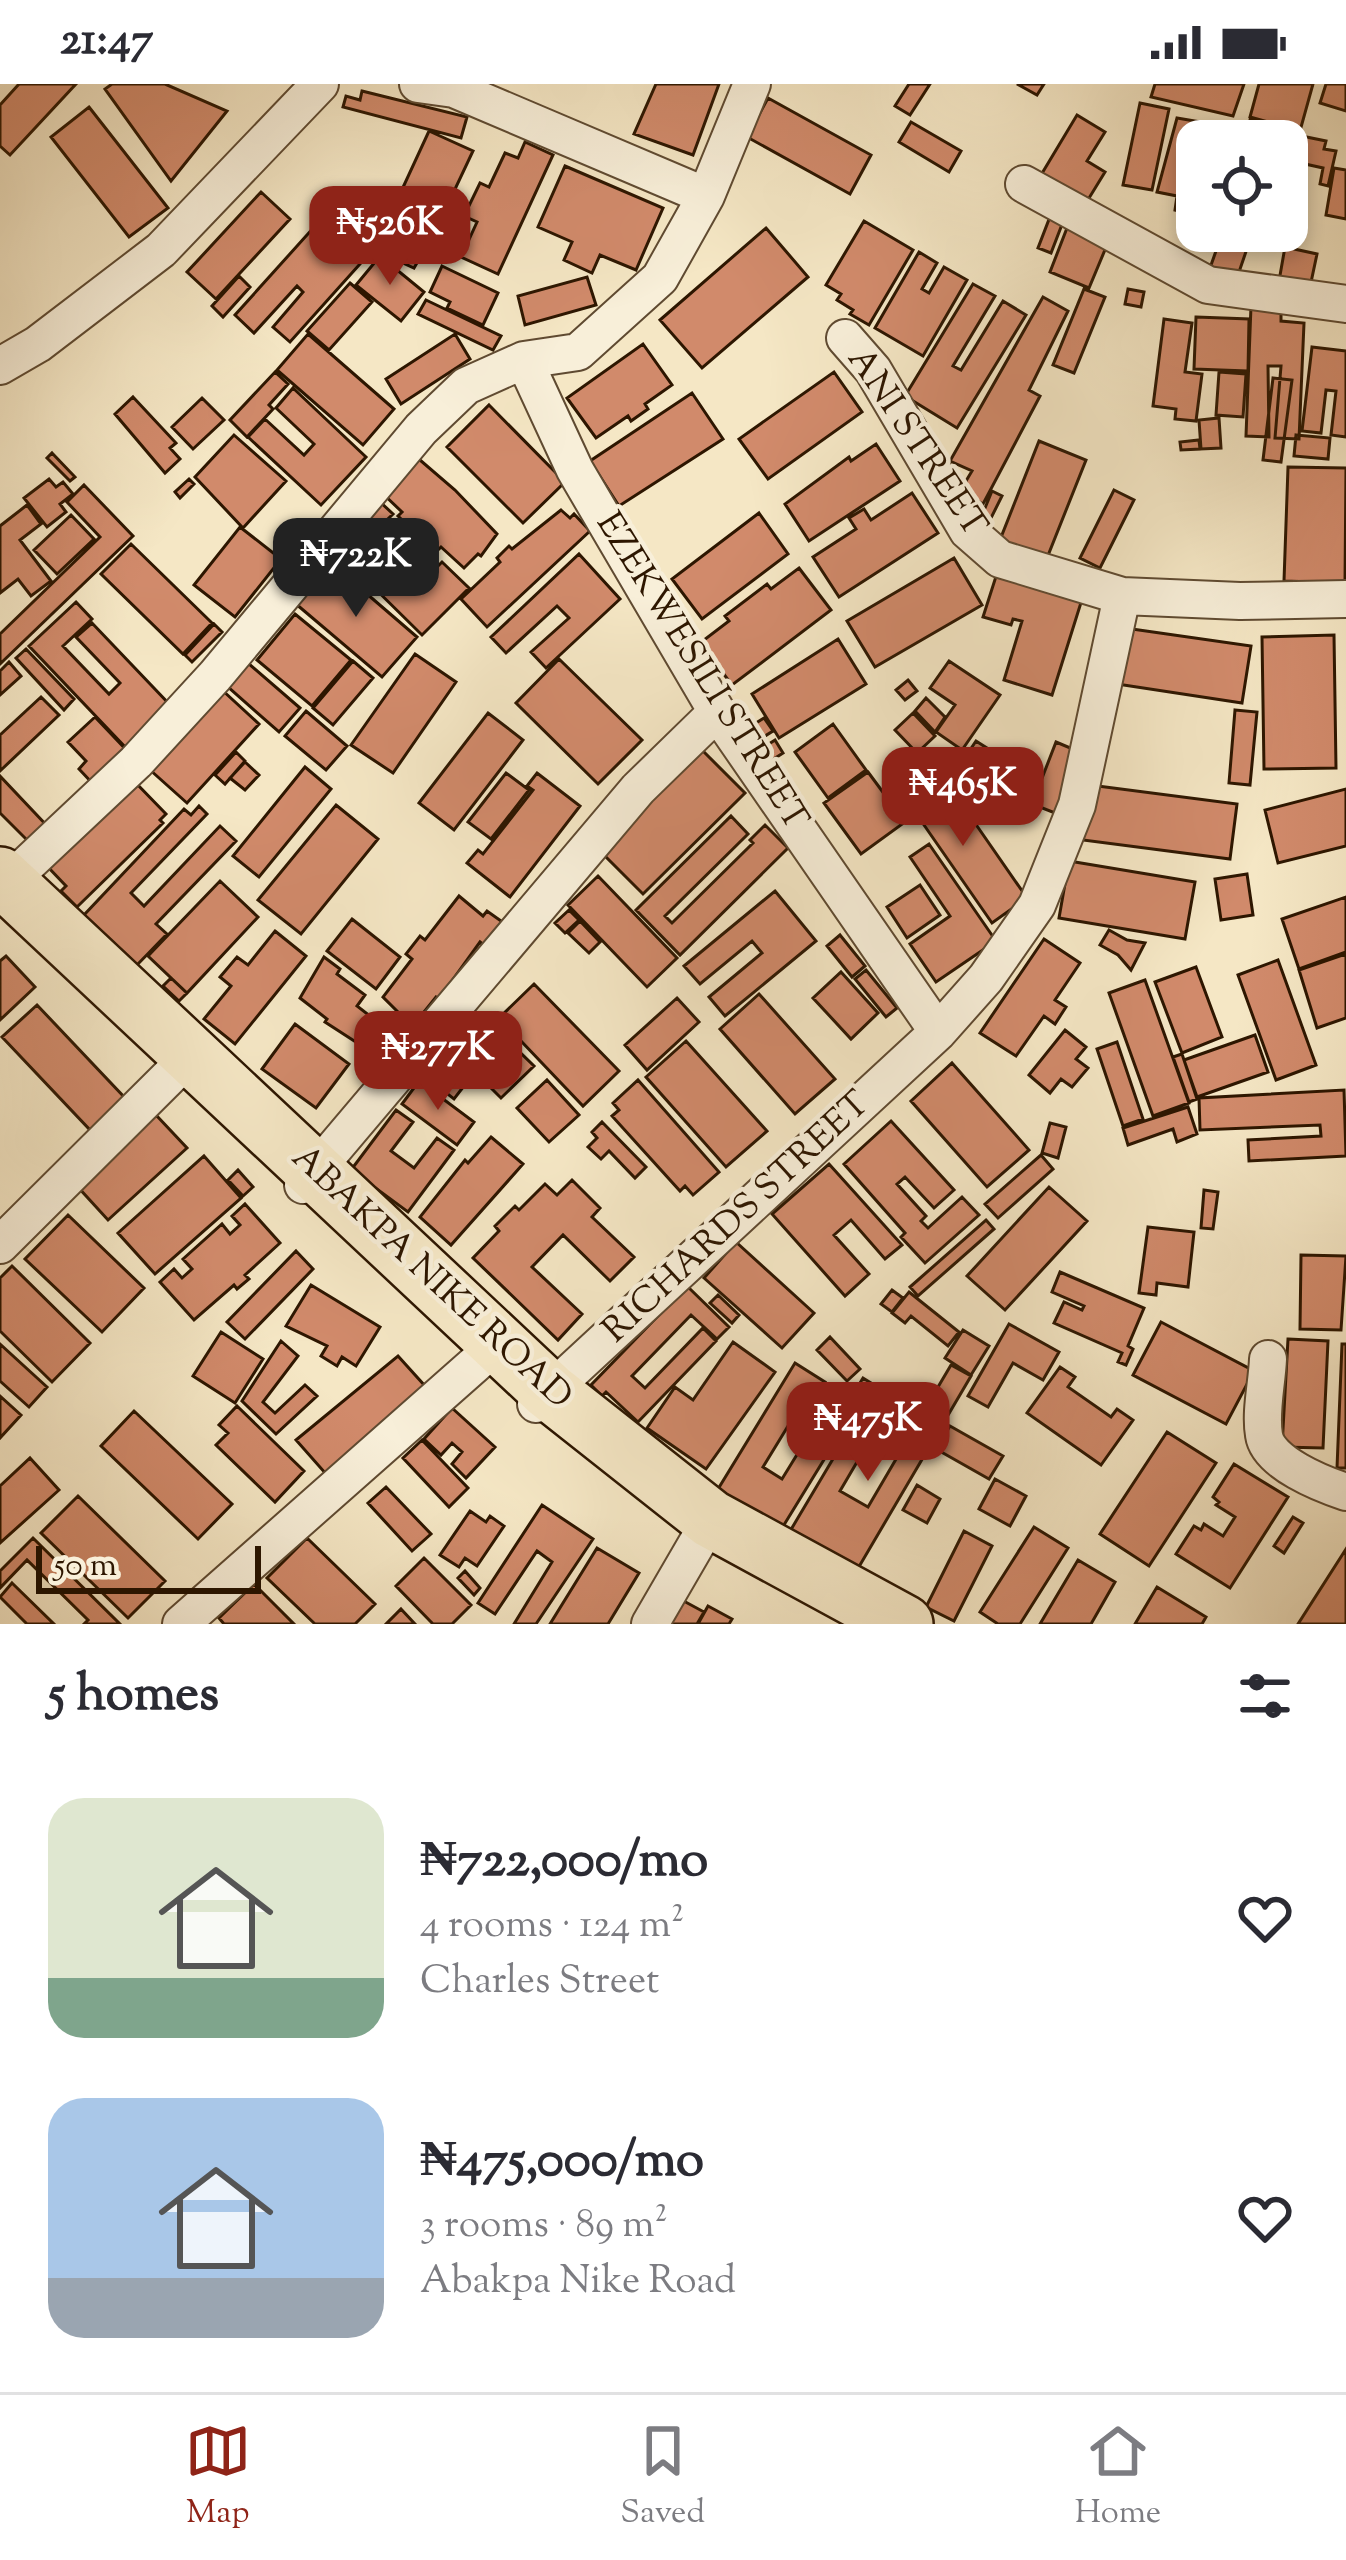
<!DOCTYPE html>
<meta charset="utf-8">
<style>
:root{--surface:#fff;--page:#f7f7f7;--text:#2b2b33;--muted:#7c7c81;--line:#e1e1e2;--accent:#8f2418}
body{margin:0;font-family:"Sorts Mill Goudy",serif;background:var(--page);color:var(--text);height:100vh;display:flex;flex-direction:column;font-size:45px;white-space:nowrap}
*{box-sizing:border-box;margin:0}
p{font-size:39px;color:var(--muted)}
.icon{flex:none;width:66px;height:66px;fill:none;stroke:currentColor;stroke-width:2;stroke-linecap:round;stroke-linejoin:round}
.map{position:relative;height:1540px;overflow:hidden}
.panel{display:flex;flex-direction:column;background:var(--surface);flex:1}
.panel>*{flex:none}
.buttons{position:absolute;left:1176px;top:36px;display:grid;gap:24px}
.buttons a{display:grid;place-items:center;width:132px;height:132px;border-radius:24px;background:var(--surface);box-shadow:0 6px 18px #0003;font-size:60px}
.scale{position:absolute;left:36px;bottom:30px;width:225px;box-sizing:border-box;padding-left:12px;border:6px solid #2d1600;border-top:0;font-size:33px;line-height:42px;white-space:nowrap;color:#2d1600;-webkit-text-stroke:9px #f8efd9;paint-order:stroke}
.price{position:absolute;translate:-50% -102px;padding:0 27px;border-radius:24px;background:var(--accent);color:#fff;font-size:39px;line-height:78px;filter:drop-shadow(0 3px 6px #0008)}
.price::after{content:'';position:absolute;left:50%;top:72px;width:36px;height:27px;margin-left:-18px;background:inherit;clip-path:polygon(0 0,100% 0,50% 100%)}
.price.active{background:#222;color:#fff}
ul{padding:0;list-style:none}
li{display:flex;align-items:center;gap:36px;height:300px;padding:0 48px}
li span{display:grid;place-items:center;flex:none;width:336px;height:240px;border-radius:36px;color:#555}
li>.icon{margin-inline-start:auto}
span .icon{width:144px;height:144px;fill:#fffc;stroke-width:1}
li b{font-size:51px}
h2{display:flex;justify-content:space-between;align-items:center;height:144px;padding:0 48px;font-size:51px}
.status{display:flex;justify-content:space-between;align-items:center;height:84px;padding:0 60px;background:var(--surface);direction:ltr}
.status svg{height:33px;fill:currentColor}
.menu{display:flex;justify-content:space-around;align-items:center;height:168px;border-top:3px solid var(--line);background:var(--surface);font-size:33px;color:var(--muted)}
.menu a{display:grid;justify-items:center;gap:6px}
.menu .active{color:var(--accent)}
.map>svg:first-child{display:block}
.building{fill:#d18a6b;stroke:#2d1600;stroke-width:3}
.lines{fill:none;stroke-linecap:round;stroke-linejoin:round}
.minor-casing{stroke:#5f4a31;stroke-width:40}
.primary-casing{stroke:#2d1600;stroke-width:62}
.minor{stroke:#f8efd9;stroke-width:36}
.primary{stroke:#f5e7c5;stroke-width:57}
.labels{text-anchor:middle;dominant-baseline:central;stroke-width:9;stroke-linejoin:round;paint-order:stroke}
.street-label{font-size:36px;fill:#2d1600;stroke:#f8efd9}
</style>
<div class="status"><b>21:47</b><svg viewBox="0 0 49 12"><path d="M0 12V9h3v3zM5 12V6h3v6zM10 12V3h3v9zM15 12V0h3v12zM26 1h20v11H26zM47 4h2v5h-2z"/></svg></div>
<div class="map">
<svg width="1346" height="1540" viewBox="0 0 1346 1540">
<rect width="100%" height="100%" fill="#f5e7c5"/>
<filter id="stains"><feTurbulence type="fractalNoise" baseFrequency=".00167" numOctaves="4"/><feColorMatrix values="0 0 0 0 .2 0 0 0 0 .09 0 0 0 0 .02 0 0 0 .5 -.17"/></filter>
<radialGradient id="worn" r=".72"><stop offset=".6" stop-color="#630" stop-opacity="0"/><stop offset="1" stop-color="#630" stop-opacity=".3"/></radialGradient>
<path class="building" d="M19,0H76L10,71L0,62V21Z
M112,0H165L227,27L171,97L105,5Z
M656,0H719L693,71L634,50Z
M909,0H930L910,31L895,22Z
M1017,0H1044L1037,11Z
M1155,0H1244L1233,32L1151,13Z
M1259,0H1313L1300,47L1250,33Z
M1326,0H1346V27L1320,19Z
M362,7L467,33L461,54L343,23L346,12L360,16Z
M768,14L871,71L850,110L747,53Z
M1140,19L1169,25L1152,106L1123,101Z
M89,23L168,124L129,153L51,53Z
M1077,31L1105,48L1087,77L1105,88L1086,119L1041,91Z
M1177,34L1236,44L1234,57H1197V131L1175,126L1177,112L1157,108Z
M1250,36L1279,43L1275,57H1245Z
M911,38L961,67L949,88L899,58Z
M429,47L473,67L424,171L381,151Z
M1282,48L1326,57L1324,65L1336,67L1328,102L1320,100L1323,84L1287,76V57H1281Z
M525,58L553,71L498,190L461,173L477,138L464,132L480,99L489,103L505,69L518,74Z
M565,82L663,124L636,186L600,171L592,189L564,176L572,158L538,143Z
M1334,84L1346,86V135L1326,131Z
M261,108L290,135L216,215L187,188Z
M333,122L377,161L290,258L273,243L303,208L297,202L254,249L235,231Z
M1053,125L1066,130L1051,169L1038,164Z
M864,137L913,166L869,241L850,230L853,226L837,216L841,210L826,201Z
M766,144L808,193L702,284L660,236Z
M1067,144L1107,161L1089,204L1050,188Z
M1223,147H1253L1238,191L1210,184Z
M395,160L421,172L414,184L390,173Z
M1285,163L1317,170L1310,203L1279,197Z
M919,168L937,179L922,205L929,209L944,183L967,196L923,272L875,244Z
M380,172L424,208L401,237L356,201Z
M442,182L498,209L483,241L447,224L450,218L430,208Z
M239,192L250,203L223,233L212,222Z
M587,193L596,221L525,241L518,212Z
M350,199L372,218L329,266L307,247Z
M973,200L995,212L953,282L961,286L1003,217L1026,231L957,344L905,312Z
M1084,205L1105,213L1074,289L1053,281Z
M1128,205L1144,208L1141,223L1125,220Z
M1043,213L1068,227L1029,306L1040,312L983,420L960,407L972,387L950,377Z
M426,216L501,252L493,266L418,230Z
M1251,222L1281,223V237L1304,239L1299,355L1275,354L1281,282H1268L1269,353L1246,352Z
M1196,233L1249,235L1248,287L1194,285Z
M1164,235L1192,239L1185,288L1202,290L1196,337L1175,335L1176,325L1153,322Z
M308,250L394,325L363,361L277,286Z
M455,250L470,275L401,320L386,295Z
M643,260L672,301L645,320L648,325L631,337L628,332L596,354L567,314Z
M1312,263L1346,267V353L1331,351L1336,307L1326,306L1321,349L1302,347Z
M275,288L288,300L269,321L273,325L247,353L230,336Z
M834,288L862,328L768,395L739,355Z
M1219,288L1246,290L1243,333L1216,331Z
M1273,294L1292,296L1281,378L1263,376Z
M293,304L366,373L321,421L248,353L265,335L304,371L314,360L276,324Z
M692,309L723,355L619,422L590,377Z
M133,313L176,359L170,364L180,375L165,389L115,330Z
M202,314L224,336L193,365L172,343Z
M489,321L565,398L523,439L447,363Z
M1219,334L1221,364L1201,365L1199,336Z
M234,351L286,397L243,444L195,393Z
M1296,351L1330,354L1328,375L1294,372Z
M1199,356L1200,365L1181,366L1180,358Z
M1039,357L1086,376L1045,479L998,461Z
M876,360L900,397L809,457L785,420L849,373L851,377Z
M52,369L75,393L70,397L47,374Z
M413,370L455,406L497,450L481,472L478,470L464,484L441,463L436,468L420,452L424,448L420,445L416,449L398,432L402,428L379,406Z
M1288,383L1346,384L1345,499L1284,497Z
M49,395L56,403L63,398L73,410L60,420L66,428L47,443L24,414Z
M189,395L194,400L180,414L175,408Z
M84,401L133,452L0,580V550L100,453L67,418Z
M1114,406L1134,416L1100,484L1080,474Z
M992,407L1002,412L989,438L975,431L979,421L985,424Z
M912,409L938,449L839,513L813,473L856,445L849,434L864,425L871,436Z
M377,415L393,430L364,458L413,507L442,478L469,504L422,551L346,476L339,483L325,468Z
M27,421L41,440L20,456L51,497L31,512L18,495L0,509V442Z
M561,426L570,434L574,430L590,447L487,543L461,515L500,478L497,474L509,462L512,465Z
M759,429L788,470L702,535L672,495Z
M71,431L94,455L57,490L34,466Z
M240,443L281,475L235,533L194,501Z
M131,460L212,539L183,570L101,490Z
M579,470L620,515L546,584L531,568L569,534L557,522L506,569L491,553Z
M954,474L982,521L875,583L847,537Z
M331,479L417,553L382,593L296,520Z
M999,483L1084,509L1052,611L1004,596L1022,537L1013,535L1011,541L983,533Z
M799,484L831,526L732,601L700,559L729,537L725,532L767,500L771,505Z
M76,518L92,535L63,562L109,610L120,599L76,553L92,539L172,623L128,666L29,562Z
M295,530L351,576L312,622L257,576Z
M214,540L222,548L192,578L185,571Z
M1125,544L1251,562L1242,619L1117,600Z
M1334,551L1336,684L1264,685L1262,553Z
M838,555L866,600L779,654L752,610Z
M26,565L74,615L64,626L16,574Z
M415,570L456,598L393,689L351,661Z
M241,573L300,624L279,648L220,596Z
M559,575L642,656L598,700L516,619Z
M353,577L373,594L333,641L313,624Z
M949,577L1000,611L962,666L936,648L955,621L930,604Z
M9,578L21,592L0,611V587Z
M908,596L917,607L905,616L896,606Z
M221,605L259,640L187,719L149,685Z
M41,613L59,631L0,687V651Z
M926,614L945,633L935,648L915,627Z
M1235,626L1257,628L1250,701L1229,699Z
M306,627L347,662L326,686L285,652Z
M488,629L523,656L454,746L419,719Z
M913,629L935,652L917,669L895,646Z
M95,633L133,673L95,702L79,685L86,677L68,658Z
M764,634L773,647L757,657L748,644Z
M833,640L866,686L828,714L795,668Z
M775,656L783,669L769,678L761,665Z
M976,657L990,666L982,678L968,669Z
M1056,658L1080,668L1055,729L1032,720Z
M699,663L745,709L643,810L597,764Z
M958,665L973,674L960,693L946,683Z
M236,668L245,677L225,700L215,691Z
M245,678L259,691L245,706L230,694Z
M910,679L952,740L968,729L1027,814L992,839L890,692Z
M305,683L331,705L259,793L233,772Z
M868,688L905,738L861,770L824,719Z
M506,689L529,706L491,755L468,738Z
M537,689L580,722L510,813L467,779L478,766L483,770L533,706L527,702Z
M0,692L50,745L33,762L0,729Z
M134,697L166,730L160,736L163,739L77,823L61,807L66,802L47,782Z
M1090,701L1237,720L1230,775L1083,756Z
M1346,705V762L1278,779L1265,726Z
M336,721L378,755L301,850L258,816Z
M199,722L207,730L131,809L144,822L220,742L236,757L156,840L167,850L137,881L84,831L184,725L191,731Z
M731,732L748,750L665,832L672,839L753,759L750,756L765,741L788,764L680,871L636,826Z
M929,760L996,857L936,898L910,860L950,832L910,773Z
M1069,777L1195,798L1185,855L1059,834Z
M1247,790L1253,831L1221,836L1215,795Z
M598,792L677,874L647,903L568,821Z
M220,797L258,833L187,909L148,872Z
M920,801L940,831L907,854L887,823Z
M775,807L816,857L725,932L709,913L762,869L752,857L700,900L684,882Z
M459,812L483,832L487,827L511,844L493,868L480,858L439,915L436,913L416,938L405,930L403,933L383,913L412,875L406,870L420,852L425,856Z
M1346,813V868L1299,885L1282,835Z
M569,826L579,836L565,849L555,839Z
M352,835L400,873L376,905L327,867Z
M580,837L600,858L589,869L568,849Z
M1109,846L1127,856L1145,859L1131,886L1118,871L1100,861Z
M275,847L306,872L235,960L204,935L231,902L220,893L237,873L248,881Z
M840,851L865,882L852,893L827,862Z
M1044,855L1080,879L1055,916L1066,923L1055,940L1044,932L1016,972L980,949Z
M1346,870V934L1317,944L1299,886Z
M6,872L35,903L0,936V877Z
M324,873L340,885L337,890L365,911L357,922L379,939L362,962L325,938L327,935L300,914Z
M1278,876L1316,981L1276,996L1238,891Z
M1196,883L1222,953L1182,969L1155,898Z
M866,886L897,924L886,933L855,895Z
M841,888L878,929L851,955L813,914Z
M171,894L187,909L179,917L163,902Z
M1145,896L1189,1019L1153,1032L1109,909Z
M534,900L619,987L583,1022L499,934Z
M759,910L835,995L795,1030L720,945Z
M677,914L699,938L647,986L625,961Z
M37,921L126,1015L92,1048L2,953Z
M295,940L349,980L316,1024L262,985Z
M493,942L534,982L501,1014L461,974Z
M390,943L404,954L388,975L373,963Z
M470,944L477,951L457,971L450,964Z
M1065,946L1086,963L1076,975L1088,984L1072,1003L1061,995L1050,1009L1029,991Z
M1255,951L1268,988L1197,1013L1184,976Z
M686,957L767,1047L726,1083L646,993Z
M1117,958L1143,1035L1123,1042L1097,965Z
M1182,970L1197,1015L1189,1018L1173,973Z
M952,979L1029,1066L987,1103L911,1017Z
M446,988L464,1002L454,1015L436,1001Z
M547,996L579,1031L549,1058L517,1024Z
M638,996L719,1088L693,1111L685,1102L680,1107L612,1032L619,1026L613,1019Z
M419,997L474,1038L457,1061L402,1020Z
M1344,1006L1346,1072L1249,1077L1248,1056L1321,1052L1320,1041L1200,1046L1199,1014Z
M1188,1023L1197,1050L1177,1058L1173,1045L1128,1061L1123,1044Z
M396,1026L413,1038L391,1067L414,1084L437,1054L454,1066L408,1128L351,1086Z
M156,1031L187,1064L108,1136L77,1102Z
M891,1037L954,1106L934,1124L905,1093L897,1100L926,1132L921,1137L928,1144L962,1113L979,1131L925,1179L901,1153L905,1149L844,1080Z
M602,1038L646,1083L635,1094L609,1067L601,1075L588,1063L597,1054L592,1048Z
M1050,1039L1066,1043L1058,1074L1042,1069Z
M491,1053L523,1080L451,1161L420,1133L465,1076L468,1079Z
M1041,1071L1053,1085L998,1134L985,1120Z
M204,1072L241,1114L155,1190L118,1149Z
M829,1080L902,1161L885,1175L851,1136L834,1151L869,1190L845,1212L772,1130Z
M238,1086L253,1103L243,1112L228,1096Z
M572,1096L600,1124L592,1133L634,1173L610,1197L563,1151L532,1183L582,1230L558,1256L473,1174L499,1147L495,1142L515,1122L519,1126L545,1100L557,1111Z
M1049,1103L1087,1137L1005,1226L967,1192Z
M1204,1106L1218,1108L1213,1145L1201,1144Z
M245,1120L280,1159L245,1191L249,1195L237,1205L234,1201L194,1236L160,1198L174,1185L182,1194L192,1185L183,1175L222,1140L230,1150L240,1141L232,1132Z
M68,1131L144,1204L102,1248L25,1175Z
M986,1136L994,1145L918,1212L910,1203Z
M1148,1143L1194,1148L1188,1203L1157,1199L1156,1211L1139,1209Z
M736,1158L814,1229L782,1264L704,1194Z
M296,1167L313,1185L245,1255L227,1238Z
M1301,1171L1346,1172L1341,1246L1300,1245Z
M12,1182L90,1259L52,1298L0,1247V1194Z
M1060,1188L1144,1224L1128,1262L1133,1265L1126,1281L1118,1278L1122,1269L1054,1239L1064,1218L1082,1226L1084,1222L1052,1208Z
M311,1201L380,1243L356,1282L342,1273L337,1282L321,1272L327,1262L286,1242Z
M687,1202L729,1243L717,1255L691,1231L632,1292L645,1304L703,1244L716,1257L638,1338L606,1308L602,1312L591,1301Z
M892,1206L903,1214L892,1228L881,1220Z
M909,1208L959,1248L948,1262L911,1232L905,1239L892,1229Z
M718,1211L739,1231L732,1239L710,1219Z
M1161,1238L1254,1287L1226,1340L1133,1291Z
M1009,1240L1059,1268L1043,1296L1013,1279L988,1323L968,1312Z
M963,1246L989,1262L971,1291L945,1274Z
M221,1248L263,1275L235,1319L193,1292Z
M830,1253L860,1285L847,1297L817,1266Z
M1288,1255L1328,1257L1323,1364L1282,1363Z
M281,1257L298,1272L263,1318L275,1329L305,1301L317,1312L276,1350L242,1317Z
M733,1258L775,1288L706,1385L647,1344L675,1303L693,1316Z
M0,1260L47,1303L29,1323L0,1297Z
M1342,1260H1346V1384H1337Z
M398,1272L425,1302L326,1390L296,1356Z
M795,1279L825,1298L814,1315L807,1311L763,1383L782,1395L838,1304L852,1312L863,1294L871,1299L779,1449L715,1410Z
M951,1281L971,1292L850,1498L783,1459L865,1321L884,1332L840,1407L868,1423L899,1370L874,1355L888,1333L912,1347Z
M1060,1283L1075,1293L1068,1303L1111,1333L1117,1325L1133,1336L1101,1381L1027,1329Z
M0,1312L21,1331L0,1354Z
M237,1322L304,1387L275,1418L216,1361L228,1349L219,1341Z
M452,1324L495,1363L466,1394L452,1380L462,1368L452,1359L441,1371L424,1355Z
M134,1327L232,1420L198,1455L101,1362Z
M950,1342L1003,1372L989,1395L936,1365Z
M1167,1348L1216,1379L1149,1482L1100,1450Z
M422,1356L468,1404L449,1423L403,1374Z
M30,1374L59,1406L0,1459V1402Z
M1234,1380L1288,1413L1230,1504L1176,1470L1194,1442L1201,1446L1204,1440L1223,1452L1235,1433L1216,1421L1219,1418L1213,1413Z
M995,1395L1026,1412L1010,1442L979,1425Z
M917,1401L940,1415L927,1439L903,1426Z
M386,1403L431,1450L412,1467L368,1419Z
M78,1412L165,1497L128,1534L41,1449Z
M542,1421L593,1455L536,1540H514L552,1478L537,1467L495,1530L478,1519Z
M470,1427L486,1438L490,1432L504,1442L477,1482L465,1474L459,1483L440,1471Z
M1293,1433L1303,1439L1284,1469L1274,1462Z
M1034,1443L1068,1464L1020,1540H998L980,1528Z
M964,1447L992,1462L954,1537L926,1523Z
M33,1454L120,1540H84L88,1536L27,1476L0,1504V1487Z
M307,1454L375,1520L355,1540H315L267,1494Z
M597,1464L639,1489L608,1540H550Z
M1346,1465V1540H1298Z
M424,1474L471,1521L452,1540H433L396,1502Z
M1078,1476L1115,1498L1091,1540H1040Z
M465,1487L480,1504L474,1511L458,1494Z
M12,1499L54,1540H27L0,1513Z
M254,1500L294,1540H224L219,1534Z
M1157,1503L1206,1533L1202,1540H1135Z
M680,1515L704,1528L697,1540H666Z
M708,1522L732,1535L729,1540H698Z
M401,1525L415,1540H386Z"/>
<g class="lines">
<g class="minor-casing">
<path id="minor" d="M418,0L454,5L706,112
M1024,100L1208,201L1346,220
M845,254L873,286L968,447L1000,475L1122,512L1240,517L1346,515
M524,276L575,386L717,628L938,948
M0,282L38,260L161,166L320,0
M0,806L136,678L215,592L421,345L466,302L524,276L578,268L660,194L706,112L752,0
M303,1101L638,705L717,628
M0,1161L189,973
M1268,1275C1267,1299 1260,1328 1264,1351C1268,1379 1322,1400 1346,1408
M536,1320L938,948L986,894L1037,821L1077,721L1122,512
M181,1540L499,1259
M650,1540L711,1435"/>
</g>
<g class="primary-casing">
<path id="primary" d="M0,792L549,1307L711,1435L904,1540"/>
</g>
<use href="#minor" class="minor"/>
<use href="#primary" class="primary"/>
</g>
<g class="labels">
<g class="street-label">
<text transform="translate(916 359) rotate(56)">ANI STREET</text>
<text transform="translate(701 588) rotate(58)">EZEKWESILI STREET</text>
<text transform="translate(737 1134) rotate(-43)">RICHARDS STREET</text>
<text transform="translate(431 1194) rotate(43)">ABAKPA NIKE ROAD</text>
</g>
</g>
<rect width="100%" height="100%" filter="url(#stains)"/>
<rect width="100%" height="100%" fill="url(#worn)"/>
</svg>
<div class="buttons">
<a><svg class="icon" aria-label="locate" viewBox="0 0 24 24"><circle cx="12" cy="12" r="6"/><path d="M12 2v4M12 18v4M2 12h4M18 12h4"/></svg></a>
</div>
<div class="scale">50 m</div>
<b class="price" style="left:390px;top:204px">₦526K</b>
<b class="price active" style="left:356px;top:536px">₦722K</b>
<b class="price" style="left:963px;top:765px">₦465K</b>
<b class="price" style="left:438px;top:1029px">₦277K</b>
<b class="price" style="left:868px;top:1400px">₦475K</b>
</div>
<section class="panel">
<h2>5 homes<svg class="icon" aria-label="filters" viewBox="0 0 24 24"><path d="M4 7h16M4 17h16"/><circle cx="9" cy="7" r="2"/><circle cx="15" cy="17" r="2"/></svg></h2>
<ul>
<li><span style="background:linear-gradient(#dfe7d0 75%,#7fa58c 0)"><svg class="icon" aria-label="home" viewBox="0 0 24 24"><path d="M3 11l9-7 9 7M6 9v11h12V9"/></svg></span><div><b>₦722,000/mo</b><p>4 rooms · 124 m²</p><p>Charles Street</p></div><svg class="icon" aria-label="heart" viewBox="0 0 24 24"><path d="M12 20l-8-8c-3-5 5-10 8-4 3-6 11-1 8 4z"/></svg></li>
<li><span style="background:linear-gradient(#a9c7e8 75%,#9aa5b1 0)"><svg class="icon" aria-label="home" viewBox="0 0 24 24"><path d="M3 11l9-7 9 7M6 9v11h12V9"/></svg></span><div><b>₦475,000/mo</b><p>3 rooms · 89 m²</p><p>Abakpa Nike Road</p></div><svg class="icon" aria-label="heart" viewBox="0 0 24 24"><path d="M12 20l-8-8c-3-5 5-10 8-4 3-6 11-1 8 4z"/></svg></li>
</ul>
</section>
<nav class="menu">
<a class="active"><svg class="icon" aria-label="map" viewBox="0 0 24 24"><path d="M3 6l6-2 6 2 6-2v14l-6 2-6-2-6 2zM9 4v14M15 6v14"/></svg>Map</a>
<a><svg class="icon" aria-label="saved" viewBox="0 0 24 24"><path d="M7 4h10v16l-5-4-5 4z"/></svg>Saved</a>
<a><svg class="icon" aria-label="home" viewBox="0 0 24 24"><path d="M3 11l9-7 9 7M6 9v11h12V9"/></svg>Home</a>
</nav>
